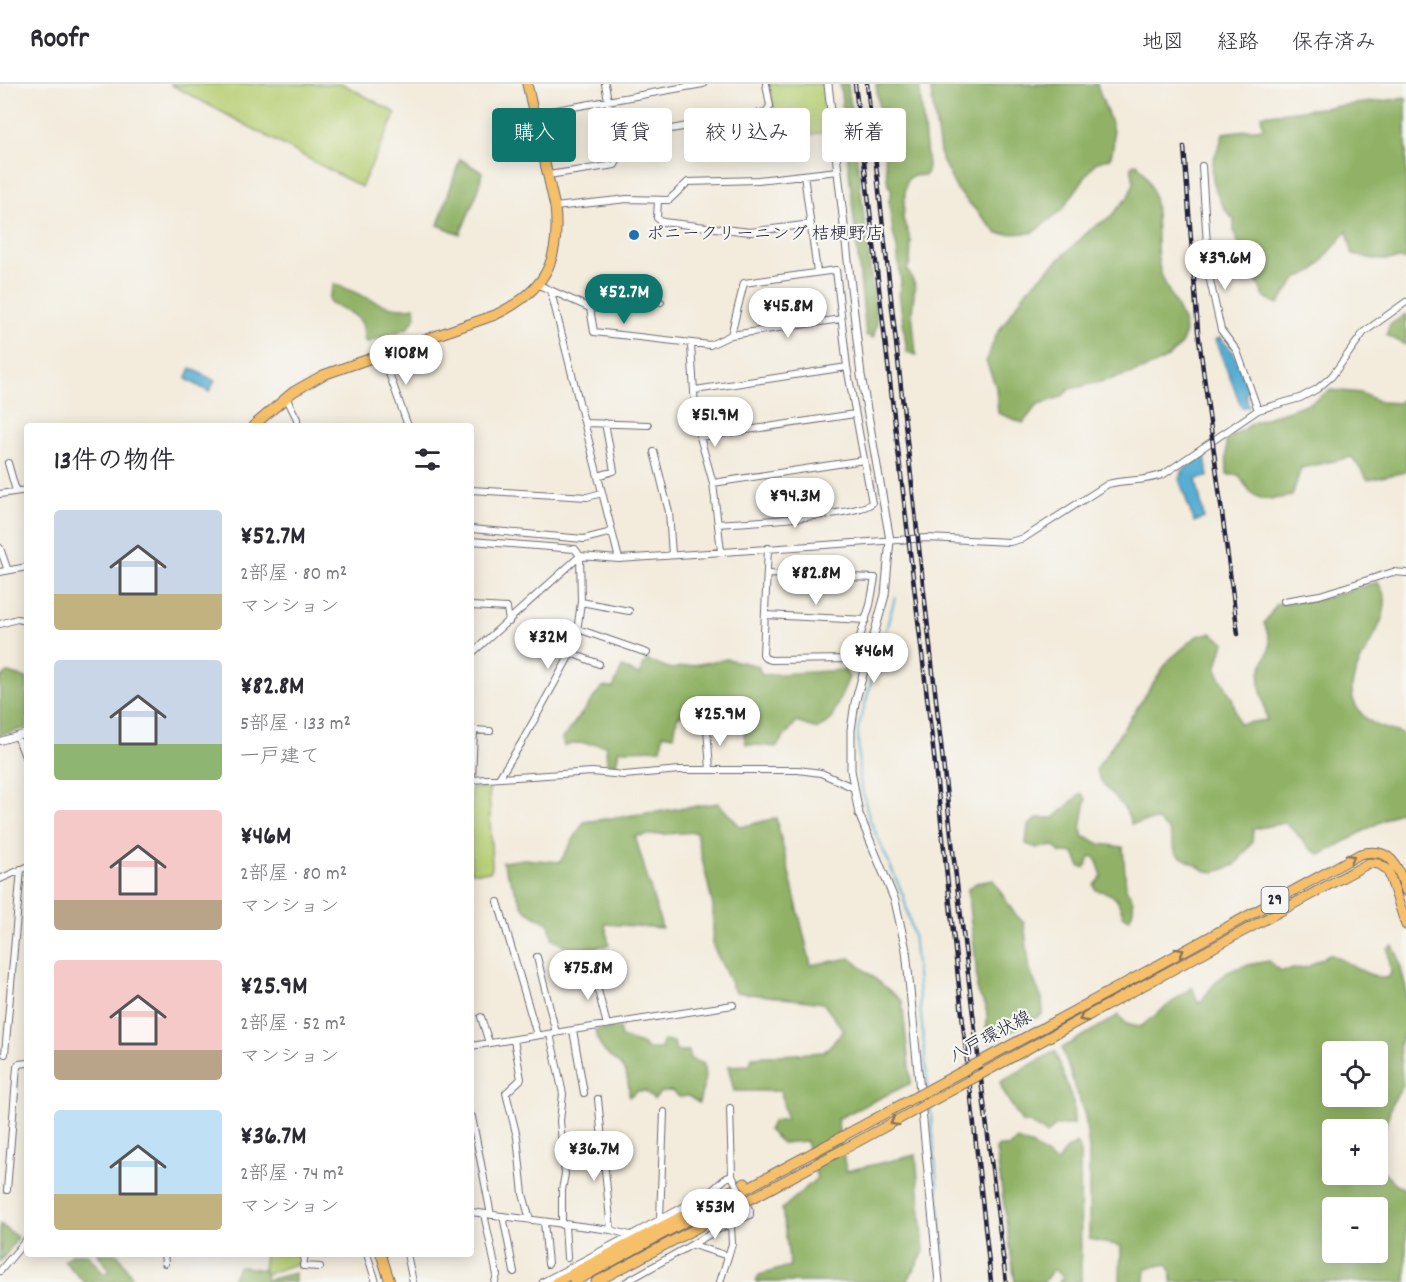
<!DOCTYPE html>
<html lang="ja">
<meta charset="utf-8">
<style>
:root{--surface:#fff;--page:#f2f2f3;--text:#2b2b33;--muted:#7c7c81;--line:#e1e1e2;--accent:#0f766e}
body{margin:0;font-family:Dekko,"Klee One",sans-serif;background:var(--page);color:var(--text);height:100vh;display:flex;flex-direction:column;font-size:22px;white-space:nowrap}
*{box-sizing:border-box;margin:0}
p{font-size:20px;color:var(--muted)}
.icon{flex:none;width:33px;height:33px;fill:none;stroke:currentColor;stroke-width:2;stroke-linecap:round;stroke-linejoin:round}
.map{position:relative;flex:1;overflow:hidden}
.panel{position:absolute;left:24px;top:339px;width:450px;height:834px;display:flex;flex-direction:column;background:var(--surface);border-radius:6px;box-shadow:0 3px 15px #0003}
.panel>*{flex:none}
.hud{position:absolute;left:492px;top:24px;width:570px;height:54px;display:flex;gap:12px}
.controls{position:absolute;left:1322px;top:957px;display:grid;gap:12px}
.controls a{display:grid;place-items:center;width:66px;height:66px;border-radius:6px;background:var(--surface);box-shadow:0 3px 15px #0003;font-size:30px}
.price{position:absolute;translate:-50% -51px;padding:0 14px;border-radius:21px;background:#fff;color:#222;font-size:20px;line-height:39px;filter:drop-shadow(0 2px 3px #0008)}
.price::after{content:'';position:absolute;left:50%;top:36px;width:18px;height:14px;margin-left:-9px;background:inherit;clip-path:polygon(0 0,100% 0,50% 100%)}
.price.on{background:var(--accent);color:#fff}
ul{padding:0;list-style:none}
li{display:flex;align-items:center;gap:18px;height:150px;padding:0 30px}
li span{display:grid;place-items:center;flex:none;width:168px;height:120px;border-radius:6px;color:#555}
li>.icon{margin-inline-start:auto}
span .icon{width:72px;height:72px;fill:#fffc;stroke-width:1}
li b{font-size:26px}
h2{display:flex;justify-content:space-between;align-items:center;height:72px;padding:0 30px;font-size:26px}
.chip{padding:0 21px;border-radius:6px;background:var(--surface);box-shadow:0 3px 15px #0003;font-size:21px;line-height:54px}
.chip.on{background:var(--accent);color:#fff}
header{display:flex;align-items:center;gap:36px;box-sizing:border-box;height:84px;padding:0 30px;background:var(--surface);border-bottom:2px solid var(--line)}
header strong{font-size:28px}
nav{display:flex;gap:33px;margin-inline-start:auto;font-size:21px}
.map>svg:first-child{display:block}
.green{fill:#b7cf74;stroke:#6c7858;stroke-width:1.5}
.forest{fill:#91b266;stroke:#5a6a50;stroke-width:1.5;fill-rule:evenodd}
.water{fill:#56aed3;stroke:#3c6887;stroke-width:1.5}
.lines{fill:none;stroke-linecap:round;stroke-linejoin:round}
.stream{stroke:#56aed3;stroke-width:2}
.minor-casing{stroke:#6b6873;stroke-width:8}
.tertiary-casing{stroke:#6b6873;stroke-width:9}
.primary-casing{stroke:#6b6873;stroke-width:11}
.minor{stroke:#fff;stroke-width:6}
.tertiary{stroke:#fff;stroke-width:7}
.primary{stroke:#f6c06b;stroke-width:9}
.rail-casing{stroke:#22223b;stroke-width:4.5}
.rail{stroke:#f6f6f2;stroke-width:2;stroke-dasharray:7;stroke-linecap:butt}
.minor-bridge-casing{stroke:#6b6873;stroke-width:8;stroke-linecap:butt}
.primary-bridge-casing{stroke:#6b6873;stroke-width:11;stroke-linecap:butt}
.minor-bridge{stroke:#fff;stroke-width:6}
.primary-bridge{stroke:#f6c06b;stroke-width:9}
.oneway{stroke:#8c7153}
.poi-dot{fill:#1f6fb2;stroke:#f6f6f2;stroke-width:2}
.labels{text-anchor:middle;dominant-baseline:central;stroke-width:4.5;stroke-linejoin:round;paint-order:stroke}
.shield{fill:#f6f6f2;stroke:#626272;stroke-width:1.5}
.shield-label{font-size:16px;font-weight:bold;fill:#22223b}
.poi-label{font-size:18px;fill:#22223b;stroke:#f6f6f2;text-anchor:start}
.street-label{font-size:18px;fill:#22223b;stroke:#f6f6f2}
</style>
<header>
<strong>Roofr</strong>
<nav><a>地図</a><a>経路</a><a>保存済み</a></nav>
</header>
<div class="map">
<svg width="1406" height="1198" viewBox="0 0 1406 1198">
<rect width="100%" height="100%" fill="#f6f6f2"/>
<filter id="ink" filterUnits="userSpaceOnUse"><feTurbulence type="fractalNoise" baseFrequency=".0167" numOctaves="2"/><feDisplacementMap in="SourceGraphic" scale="12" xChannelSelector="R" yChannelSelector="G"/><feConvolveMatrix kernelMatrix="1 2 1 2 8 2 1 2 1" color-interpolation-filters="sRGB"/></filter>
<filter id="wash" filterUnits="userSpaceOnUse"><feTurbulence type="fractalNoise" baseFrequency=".008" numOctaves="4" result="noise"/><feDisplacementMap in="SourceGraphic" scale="24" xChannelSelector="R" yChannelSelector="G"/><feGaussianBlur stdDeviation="1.35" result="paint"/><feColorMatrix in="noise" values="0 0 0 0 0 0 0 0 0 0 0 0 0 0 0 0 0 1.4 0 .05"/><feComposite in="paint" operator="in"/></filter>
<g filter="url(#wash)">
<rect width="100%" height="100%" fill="#f3ebdb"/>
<path class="green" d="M170,0H343L396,29L361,103Z
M769,0H823L829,47L798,53L770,64L766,31L774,27Z
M471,704H489L492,784L490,788H471Z
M265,1170H302L301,1178L262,1192Z"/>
<path class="forest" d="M840,0H848L877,240L873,254L866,251Z
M876,0H919L928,82L926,91L911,92L906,98L903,135L911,157L910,179L907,185L915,201L912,228L916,271L907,268L899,209L901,199L897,164L893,148L889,117L892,106L888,101Z
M933,0H1097C1104,27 1121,46 1110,74L1095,79L1062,126L1032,149L998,150L957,106L941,74L931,8Z
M1406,14V175L1381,176L1353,171L1347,147L1314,187L1297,194L1278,220L1264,213L1234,149V136C1220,123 1208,94 1214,75C1217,65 1221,61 1223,49L1263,44L1261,31Z
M460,75L482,88L478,107L460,150L438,141Z
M1137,79C1163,110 1154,138 1158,174C1160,198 1175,215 1183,237C1199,283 1100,297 1070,305L1061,313L1037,321L1023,339L998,329L996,303L986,277L996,251L1027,206L1092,144L1109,134L1128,113L1134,99L1131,82Z
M334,200C361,208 385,229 415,223L416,232L408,244L366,259C362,252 365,247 362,240C358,230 340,224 330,219L329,214Z
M1406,230V261L1386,251L1390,241Z
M1331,306L1361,309L1380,318L1398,319L1406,312V388L1368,396L1352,373L1301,384L1292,412C1262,417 1254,419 1239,391H1227L1226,356L1255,338L1312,318Z
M1378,498C1380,503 1385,510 1385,515C1388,556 1320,602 1371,638C1380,644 1395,647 1406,651V727L1396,729L1321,771C1300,761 1303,751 1285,739L1253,745L1252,759L1235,781L1216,788L1206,787L1176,770L1169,747L1157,736L1131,740C1127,717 1102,707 1096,686L1168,577L1197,552L1211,549L1224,558L1216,586L1232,614L1239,640L1267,636C1266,623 1257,602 1260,589C1267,562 1276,571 1264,539L1277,520L1324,514Z
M727,575L758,582L762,591L844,586L849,593L831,636L817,645L796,638L776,663L746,660L741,635L729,623L708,629L697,620L677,634L674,652L663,650L661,665L619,666L616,681L607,679L606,661L577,659L564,662L562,655L602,603L613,604L622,583L639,591L646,576L671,585Z
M8,589L27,594V644L0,651V594Z
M1081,709L1086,715L1081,745L1083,752L1100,760L1123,763L1126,805C1134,814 1136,824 1129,835L1123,831C1118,814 1114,809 1096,806L1094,801L1102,792L1096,774L1091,772L1085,784L1080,783L1074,769H1060L1055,762L1037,764L1026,760L1028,742L1038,734H1054Z
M718,719L741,743L776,734L811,881L850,874L902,917L911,999L837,1035L846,1087L916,1071L924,1167L907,1198H756L759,1191L790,1182L782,1125L817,1094L806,1057L782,1059L768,1046L773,1037L786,1035L781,1007H734L728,982L750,981L752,973L824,968L844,947L823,919L735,908L713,862V822L696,748L635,752L662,844L605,840L609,861L575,866L553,856L549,840L524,825L502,778L524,775L560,778L584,738Z
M993,796L1014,829L1024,839L1030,887L1042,915L1043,930L989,959L985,951C989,933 988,922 977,908C978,874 969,840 968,805L976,799Z
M1393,862L1398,872L1406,905V945L1399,961L1403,1002L1392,1019L1377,1073V1046H1332V1090H1377V1082L1394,1099L1406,1106V1198H1171L1172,1189L1167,1180L1146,1184L1145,1198H1120L1121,1162L1089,1155V1066L1085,1032L1062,964L1119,931L1126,940L1140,943L1192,903L1199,920C1224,886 1227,884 1269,877L1281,887L1308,883L1329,870C1352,878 1363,893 1388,894L1391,889L1388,865ZM1332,968H1377V1012H1332ZM1332,1124H1377V1168H1332Z
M619,944L621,953L644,961L645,965H661L663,957L674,958L676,967H689L690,975L704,980L705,996L699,1019L688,1012L679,1013L671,1007L661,1008L654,1015L645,1007H637L629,1013C630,966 603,986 595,946Z
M1055,967L1073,1018L1074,1040L1055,1042L1047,1050L1030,1039H1022C1015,1024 1004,1014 1000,998Z
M1017,1056L1033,1062L1057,1079L1067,1065L1077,1059L1080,1064L1081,1198H1059L1063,1192L1053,1185L1044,1198H1015L996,1065L999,1062L1008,1063Z
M0,1140L18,1154L0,1178Z
M72,1170H87L104,1190L110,1186L98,1170H118L135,1198H84L64,1177Z
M238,1182L264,1186L267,1196L295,1189V1198H231Z"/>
<path class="water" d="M1220,254L1233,268L1249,308L1245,309L1249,322L1242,324L1215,256Z
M191,284L215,297L209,308L186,295Z
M1205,371L1208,393L1196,395L1204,434L1194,438L1179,395L1183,386Z"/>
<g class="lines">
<path class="stream" d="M895,514L858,645L859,692L869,734L903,811L913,850L928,1003
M930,1020L946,1198"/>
</g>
</g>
<g filter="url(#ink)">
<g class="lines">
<g class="minor-casing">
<path id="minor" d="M605,0L615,55
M534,30L703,0
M1202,82L1209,192L1221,246L1237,267L1258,326
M548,91L615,81L618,75L615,55L766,28L770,22L766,0
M804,91L817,188
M658,116L657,134L663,138L750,148L811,140
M555,123L627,115L669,116L688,98L758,96L838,87
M539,201L590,224L594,248L710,261L731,251L841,235
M551,208L619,475
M590,224L600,200L604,198L661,218
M691,261L696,339L713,399L721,467
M382,270L408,342
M695,306L847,283
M286,313L297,335V342
M585,339L648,341
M700,353L855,330
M654,368L669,428L672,471
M8,379L16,407
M598,392L614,387L605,339
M713,399L864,376
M471,406L587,413L602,409
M0,410L27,406
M719,440C745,438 858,432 872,419L847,283L836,186L744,199L731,251
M471,445L584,455L612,448
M471,457L575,465L580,472L581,518L576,555L571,569L522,658L499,694
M0,464L7,484
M0,488L27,483
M767,490L875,494L870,521L853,575L771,576L765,574L763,570L768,464
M1284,517L1320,511L1393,488L1406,489
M581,518L629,527
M471,522L507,524L509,538
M765,531L866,536
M0,540L17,535L27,537
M578,545L647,569
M571,569L599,580
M471,570L580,472L619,475L927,454L1010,458L1024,454L1108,400C1127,395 1146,398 1164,390L1258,326L1300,314L1317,305L1332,292L1364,248L1406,218
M707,643L710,686
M17,652L27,678
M0,657L27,649
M471,696L592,688L624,691L680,686H798L821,689L854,704
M472,696L474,646L490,647
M0,795L27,783
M498,818L537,951
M537,873L556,949
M593,887L607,941
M481,933L489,959
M573,946L584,1009
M550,950L563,1010L560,1037L565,1090L562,1106V1141
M514,956L521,995L506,1009L517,1053L523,1110L530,1136
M471,962L733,921
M5,970L21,785
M598,1015L611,1146L630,1151
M730,1024L732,1092
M472,1033L491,1131
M7,1106L17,983L19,980L27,979
M471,1128L611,1146
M484,1130L497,1191L495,1198
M503,1132L514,1188
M660,1135L664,1028
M544,1138L548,1180
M565,1141L567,1174
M693,1161L728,1172
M164,1170L165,1179
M305,1170L303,1182L320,1183
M367,1170L376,1198
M407,1170L413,1198
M0,1187L27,1155
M543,1198L708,1110L726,1094L732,1092L734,1096
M626,1198L721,1144L750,1131V1127
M720,1198L732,1160L731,1141"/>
</g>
<g class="tertiary-casing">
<path id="tertiary" d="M828,0L861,291L890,456L885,511L855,619L851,646V686L859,730L895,817L906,866L939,1198"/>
</g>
<g class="primary-casing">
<path id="primary" d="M253,342L293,308L323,291L495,231C544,208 561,177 555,123L527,0
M1129,897L1360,770C1390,762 1398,781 1406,807
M1135,906L1369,779L1379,780L1388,786L1406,841
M381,1170L390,1198
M556,1198L745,1099
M574,1198L856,1045
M596,1198L857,1058"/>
</g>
<use href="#minor" class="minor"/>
<use href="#tertiary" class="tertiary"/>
<use href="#primary" class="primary"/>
<g class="rail-casing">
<path id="rail" d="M855,0L934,672L991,1198
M867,0L954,776L1006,1198
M1184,63L1198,247L1238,550"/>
</g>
<use href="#rail" class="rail"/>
<g class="minor-bridge-casing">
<path id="minor-bridge" d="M734,1096L750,1127"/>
</g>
<g class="primary-bridge-casing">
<path id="primary-bridge" d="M856,1045L1129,897
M857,1058L1135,906"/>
</g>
<use href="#minor-bridge" class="minor-bridge"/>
<use href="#primary-bridge" class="primary-bridge"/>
</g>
<defs><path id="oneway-chevron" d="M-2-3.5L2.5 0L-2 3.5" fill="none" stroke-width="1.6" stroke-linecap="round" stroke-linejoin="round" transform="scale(1.5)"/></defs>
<g class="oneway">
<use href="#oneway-chevron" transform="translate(1351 774) rotate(-28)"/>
<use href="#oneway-chevron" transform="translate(1180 868) rotate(-29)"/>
<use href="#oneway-chevron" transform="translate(1083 934) rotate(151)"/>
<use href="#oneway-chevron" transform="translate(894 1038) rotate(151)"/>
</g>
</g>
<circle class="poi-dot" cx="634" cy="151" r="6"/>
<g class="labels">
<rect class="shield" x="1261.5" y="803" width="27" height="26" rx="4.5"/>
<g class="shield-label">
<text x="1275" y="816">29</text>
</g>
<g class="poi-label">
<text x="646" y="151">ポニークリーニング 桔梗野店</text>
</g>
<g class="street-label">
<text transform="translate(991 954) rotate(-28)">八戸環状線</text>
</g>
</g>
</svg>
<div class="controls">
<a><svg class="icon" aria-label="locate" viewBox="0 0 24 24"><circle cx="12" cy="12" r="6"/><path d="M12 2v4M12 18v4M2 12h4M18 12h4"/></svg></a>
<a>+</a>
<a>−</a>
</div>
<b class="price" style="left:1225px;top:207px">¥39.6M</b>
<b class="price on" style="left:624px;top:241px">¥52.7M</b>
<b class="price" style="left:788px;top:255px">¥45.8M</b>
<b class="price" style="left:406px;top:302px">¥108M</b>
<b class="price" style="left:715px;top:364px">¥51.9M</b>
<b class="price" style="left:795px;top:445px">¥94.3M</b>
<b class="price" style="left:816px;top:522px">¥82.8M</b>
<b class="price" style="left:548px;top:586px">¥32M</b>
<b class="price" style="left:874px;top:600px">¥46M</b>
<b class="price" style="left:720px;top:663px">¥25.9M</b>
<b class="price" style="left:588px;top:917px">¥75.8M</b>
<b class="price" style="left:594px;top:1098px">¥36.7M</b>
<b class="price" style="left:715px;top:1156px">¥53M</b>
<div class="hud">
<a class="chip on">購入</a>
<a class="chip">賃貸</a>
<a class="chip">絞り込み</a>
<a class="chip">新着</a>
</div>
<section class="panel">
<h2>13件の物件<svg class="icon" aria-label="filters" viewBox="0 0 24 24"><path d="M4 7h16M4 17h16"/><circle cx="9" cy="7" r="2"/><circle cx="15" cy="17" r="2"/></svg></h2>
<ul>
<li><span style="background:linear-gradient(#c9d6e8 70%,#c2b280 0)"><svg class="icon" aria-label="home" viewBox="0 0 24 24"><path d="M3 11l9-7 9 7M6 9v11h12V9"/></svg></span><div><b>¥52.7M</b><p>2部屋 · 80 m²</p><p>マンション</p></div></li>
<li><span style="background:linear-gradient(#c9d6e8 70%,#8fb573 0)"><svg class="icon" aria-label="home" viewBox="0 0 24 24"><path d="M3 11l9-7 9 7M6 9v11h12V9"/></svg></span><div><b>¥82.8M</b><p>5部屋 · 133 m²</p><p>一戸建て</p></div></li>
<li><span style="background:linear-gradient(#f6c9c9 75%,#b9a48a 0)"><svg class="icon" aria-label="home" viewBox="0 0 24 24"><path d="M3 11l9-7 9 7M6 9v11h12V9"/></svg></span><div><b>¥46M</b><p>2部屋 · 80 m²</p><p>マンション</p></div></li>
<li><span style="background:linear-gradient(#f6c9c9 75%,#b9a48a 0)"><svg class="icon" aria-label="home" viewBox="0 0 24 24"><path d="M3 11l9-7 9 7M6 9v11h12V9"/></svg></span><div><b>¥25.9M</b><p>2部屋 · 52 m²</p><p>マンション</p></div></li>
<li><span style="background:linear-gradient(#bfe0f5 70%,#c2b280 0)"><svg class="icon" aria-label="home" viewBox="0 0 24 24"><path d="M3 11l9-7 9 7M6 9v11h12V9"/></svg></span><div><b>¥36.7M</b><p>2部屋 · 74 m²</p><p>マンション</p></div></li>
</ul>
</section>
</div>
